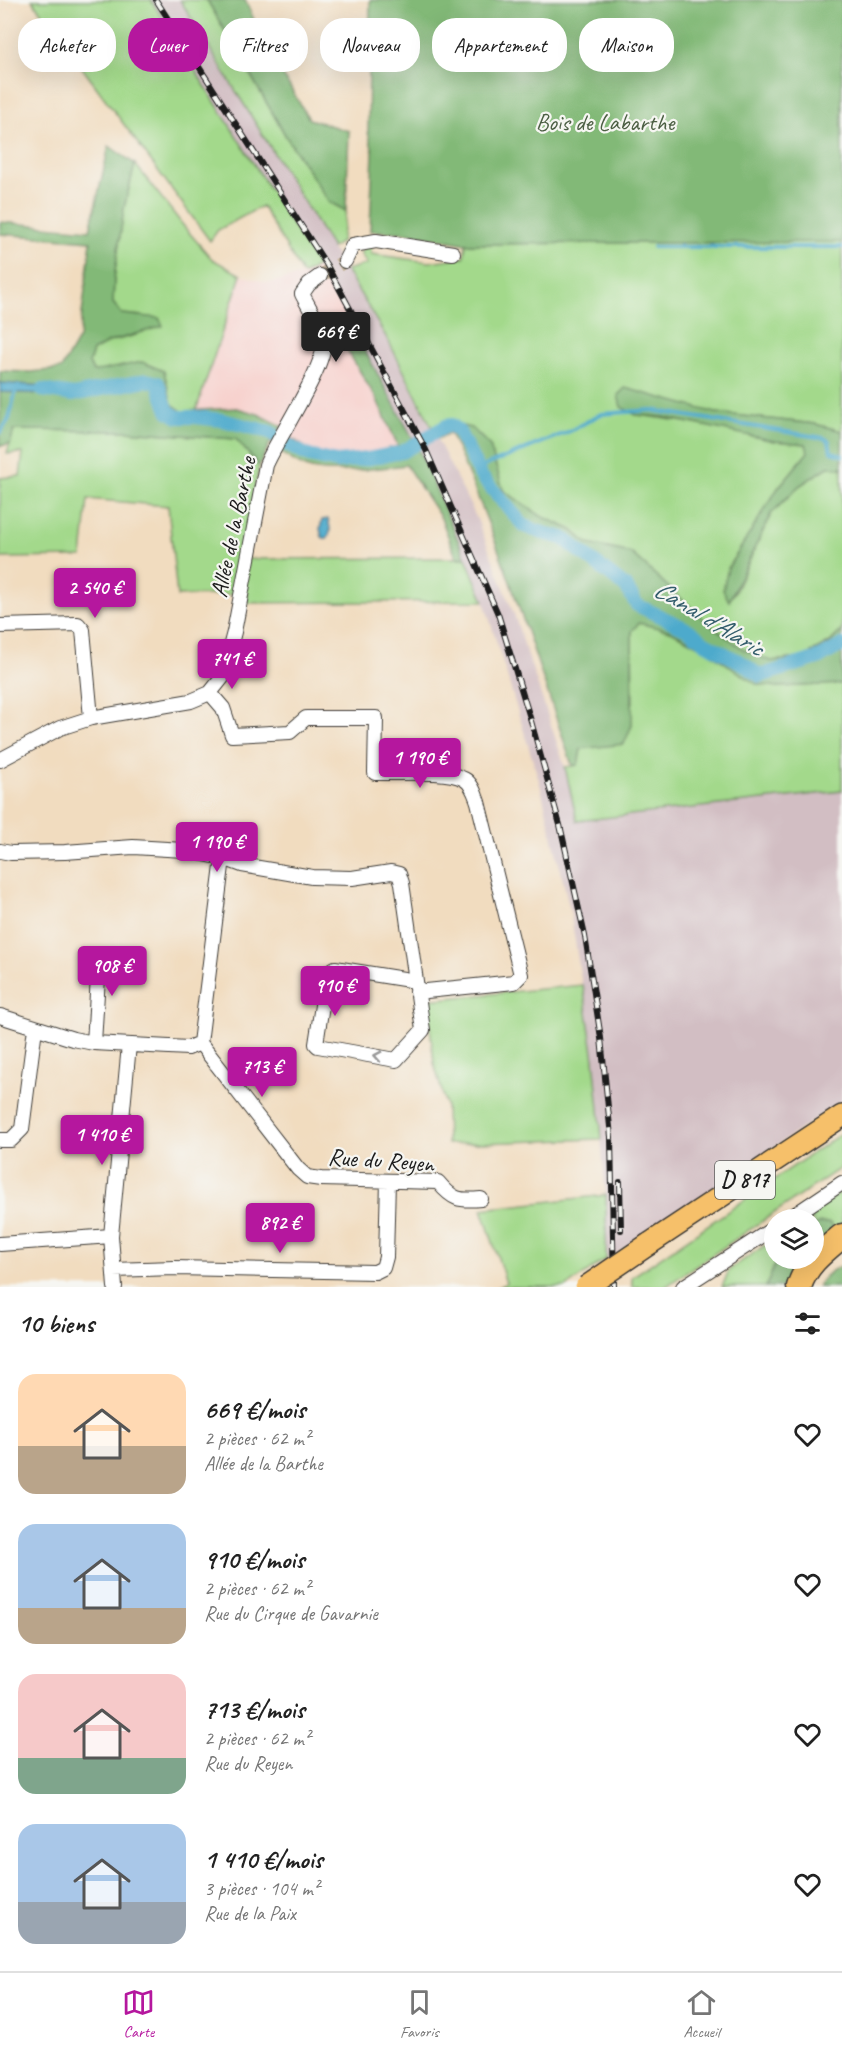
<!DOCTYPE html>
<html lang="fr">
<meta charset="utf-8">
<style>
:root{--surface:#fff;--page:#f2f2f2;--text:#222;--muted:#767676;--line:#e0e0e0;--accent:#b5179e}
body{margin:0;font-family:Caveat,sans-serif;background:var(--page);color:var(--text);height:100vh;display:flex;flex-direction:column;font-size:22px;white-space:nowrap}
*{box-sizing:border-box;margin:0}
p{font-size:20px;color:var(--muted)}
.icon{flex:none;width:33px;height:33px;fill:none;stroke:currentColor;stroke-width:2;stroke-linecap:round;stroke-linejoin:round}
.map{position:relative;height:1287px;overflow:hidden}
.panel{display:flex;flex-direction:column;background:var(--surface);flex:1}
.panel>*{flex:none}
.top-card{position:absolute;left:18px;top:18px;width:807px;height:54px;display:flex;gap:12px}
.fabs{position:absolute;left:764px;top:1209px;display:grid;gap:12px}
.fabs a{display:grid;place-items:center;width:60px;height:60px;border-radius:50%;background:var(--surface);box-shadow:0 6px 24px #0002;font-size:30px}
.price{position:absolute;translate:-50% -51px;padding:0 14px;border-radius:6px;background:var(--accent);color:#fff;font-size:20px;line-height:39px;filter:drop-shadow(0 2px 3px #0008)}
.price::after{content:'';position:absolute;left:50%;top:36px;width:18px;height:14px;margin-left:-9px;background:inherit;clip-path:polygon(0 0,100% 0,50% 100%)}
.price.selected{background:#222;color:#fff}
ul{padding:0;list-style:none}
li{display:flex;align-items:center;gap:18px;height:150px;padding:0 18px}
li span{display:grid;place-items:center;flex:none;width:168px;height:120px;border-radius:18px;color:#555}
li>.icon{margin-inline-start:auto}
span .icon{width:72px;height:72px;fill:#fffc;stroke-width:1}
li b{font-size:26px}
h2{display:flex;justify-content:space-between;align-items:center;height:72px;padding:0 18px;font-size:26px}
.pill{padding:0 21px;border-radius:24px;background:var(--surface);box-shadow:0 6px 24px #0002;font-size:21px;line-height:54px}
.pill.selected{background:var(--accent);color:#fff}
.tab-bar{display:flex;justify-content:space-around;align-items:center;height:84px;border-top:2px solid var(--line);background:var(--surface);font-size:16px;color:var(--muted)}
.tab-bar a{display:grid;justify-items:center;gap:3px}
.tab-bar .selected{color:var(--accent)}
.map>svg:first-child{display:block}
.built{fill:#f7d0cc}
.industrial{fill:#d2bec3}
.green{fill:#a3d98b;stroke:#607a54;stroke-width:1.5}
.forest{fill:#82b977;stroke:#4f6a4a;stroke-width:1.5}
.water{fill:#4eaacc;stroke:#356374;stroke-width:1.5}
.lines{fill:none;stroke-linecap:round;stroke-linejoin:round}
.stream{stroke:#4eaacc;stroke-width:4}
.canal{stroke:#4eaacc;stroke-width:14}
.street-tunnel{stroke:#c6b69e;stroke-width:14;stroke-dasharray:14 7;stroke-linecap:butt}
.street-casing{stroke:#3c3934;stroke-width:16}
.primary-casing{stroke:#3c3934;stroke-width:24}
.highway-casing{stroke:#3c3934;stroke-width:27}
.street{stroke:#fff;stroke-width:14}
.primary{stroke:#f6c06b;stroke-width:21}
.highway{stroke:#f6c06b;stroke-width:24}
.rail-casing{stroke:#1c1c1c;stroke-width:6}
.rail{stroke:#f6f6f2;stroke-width:4;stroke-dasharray:11;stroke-linecap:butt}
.primary-bridge-casing{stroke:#3c3934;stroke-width:24;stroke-linecap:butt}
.primary-bridge{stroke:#f6c06b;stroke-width:21}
.oneway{stroke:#999}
.labels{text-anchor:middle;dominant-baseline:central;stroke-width:4.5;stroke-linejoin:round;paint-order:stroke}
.shield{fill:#f6f6f2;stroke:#5d5d5c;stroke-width:1.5}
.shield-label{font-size:22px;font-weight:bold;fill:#1c1c1c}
.park-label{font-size:24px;fill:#4b5e43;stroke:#f6f6f2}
.street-label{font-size:24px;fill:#1c1c1c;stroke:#f6f6f2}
.water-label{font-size:26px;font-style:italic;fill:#325c6b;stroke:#f6f6f2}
</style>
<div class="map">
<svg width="842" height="1287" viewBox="0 0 842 1287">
<rect width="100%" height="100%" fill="#f6f6f2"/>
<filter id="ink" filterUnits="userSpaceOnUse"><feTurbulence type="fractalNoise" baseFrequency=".0167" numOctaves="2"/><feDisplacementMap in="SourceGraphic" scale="12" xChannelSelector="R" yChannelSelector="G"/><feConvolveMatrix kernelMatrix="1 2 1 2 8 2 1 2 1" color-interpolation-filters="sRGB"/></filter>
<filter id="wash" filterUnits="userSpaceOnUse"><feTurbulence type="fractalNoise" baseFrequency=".008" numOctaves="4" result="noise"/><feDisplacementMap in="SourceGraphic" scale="24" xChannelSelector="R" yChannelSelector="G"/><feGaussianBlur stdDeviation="1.35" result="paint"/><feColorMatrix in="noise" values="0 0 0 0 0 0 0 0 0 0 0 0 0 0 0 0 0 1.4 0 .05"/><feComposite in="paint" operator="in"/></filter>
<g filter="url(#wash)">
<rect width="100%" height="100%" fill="#f1dcbf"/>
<path class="built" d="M318,266L353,329L345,328L398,446L360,455L328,457L311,451L291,438L282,426L196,411L241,275L269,283L303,275Z"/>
<path class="industrial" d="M151,0H180L388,340L477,519L514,614L565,767L577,821L842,791V1101L630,1246L606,1259V1195L594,1059L570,910L540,784L484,601L443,502L418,448L353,329L318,266Z"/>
<path class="green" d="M32,0H151L318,266L303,275L262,206L218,230L210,241Z
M180,0H207L287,138L329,202L346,211L341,242L332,248Z
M135,164L186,229L212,259L241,275L196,411H182L172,404L168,393L142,362L94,373L89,363L93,351L109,342L136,335L143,316L122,314L113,303L114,279L124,208Z
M372,241L371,254L429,262L464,257L466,244L842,242V431L815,424L716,413L636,415C693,420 748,438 806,444L809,452L778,488L729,601L736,590L771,514L799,486L828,467L842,468V630L830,642L802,658L770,661L743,649L708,623L631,553L588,544L572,530L541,516L503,490L490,446L462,426L438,439L388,340L346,270L367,264L360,253L367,245Z
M14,430L126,431L236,439L259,466L242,559L466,558L484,601L247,603V594L177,596L168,506L88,499L82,557L0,558V478L20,476L23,453L7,454Z
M639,623L671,631L777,687L842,684V791L577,821L565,767L578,765L581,749L633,703L632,630Z
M583,985L594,1059L602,1139L447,1144L446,1106L434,1063L427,1000Z
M842,1133V1167L665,1287H632V1277Z
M842,1191V1224L834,1231L821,1223L813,1227V1220H801Z
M606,1195V1259L566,1287H499L506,1283L482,1209Z
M774,1239V1258L777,1259L766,1287H722L729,1270Z"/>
<path class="forest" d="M207,0H245L268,50L309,119L349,131L346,211L329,202L287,138Z
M370,0H842V242L466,244L408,233L370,231L373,152L368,132Z
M109,146L135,164L124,208L114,279L113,303L122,314L159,318L163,326L109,342L93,351L89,363L93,372L142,362L164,371L172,404L182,411L237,408L258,414L282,426L269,445L259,466L236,439L126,431L14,430L10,444L0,446V392L47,394L59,396L60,387L0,383V371L30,372L61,369L79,338L91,241L0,234V222L90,230Z
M345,328L353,329L418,448L466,558L456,557L441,518L406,465C379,468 338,475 311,469C299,466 289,458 278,451L291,438C302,445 314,455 328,457C351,460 376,451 398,446L377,400L340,338Z
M625,388L716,413L815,424L842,431V468L828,467L799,486L771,514L729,601L723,590L728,568L778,488L808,452L806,444L774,441L663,417L636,415L621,407L618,395Z
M462,426L472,428L490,446L503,490L541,516L572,530L588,544L631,553L708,623L743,649L770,661L802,658L830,643L842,630V684L777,687L756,684L703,648L671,631L639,623L632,631V725L624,744L581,749L578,765H572C534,654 500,540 450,433Z
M821,1223H830L834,1231L813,1247V1227Z
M777,1259H803L786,1279L784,1287H766Z
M842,1266V1287H818C822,1277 832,1269 842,1266Z"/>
<path class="water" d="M0,383L60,387L59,396L47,394L0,392Z
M328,519C330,527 332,534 326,539L322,537L320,529L322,520Z"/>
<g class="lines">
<path class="stream" d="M653,247H842
M0,433L9,419L16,389
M477,469L570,431L601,414L651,410L824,438L829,441L831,452L842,455"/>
<path class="canal" d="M42,390L73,395L146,380L158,383L168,411L178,417H195L222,420L270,432L291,447L309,456L337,462L366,459L402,452L446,426L452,425L459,432L481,476L524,526L543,533L563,538L626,587L637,605L689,630L705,643L744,664L760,676L821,657L842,645"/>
</g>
</g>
<g filter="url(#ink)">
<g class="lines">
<path class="street-tunnel" d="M320,276L345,261"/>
<g class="street-casing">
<path id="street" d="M345,261L353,245L376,241L453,253
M0,626L78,624L83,630L91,718
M210,693L223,708L232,735L290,732L306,718H376L375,773C397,774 446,769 464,779C472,783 475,794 478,802L521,975L514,982L417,992
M0,760L60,728L91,718L191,701L210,693L222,678L234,632L266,465C277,439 327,365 324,340C323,330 307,304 302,294L309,284L320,276
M0,851L11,853L65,852L133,847L184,850L223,858L242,865L312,877L352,878L391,872L399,874L402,883L423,1030L396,1060L318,1046L316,1044L327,973L335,968L416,981
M223,858L200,1043L298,1169L307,1177L321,1179L438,1182C453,1200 459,1201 481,1199
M90,958L98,977L94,1043
M0,1016L73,1039L94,1043L188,1048L200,1043
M0,1140H11L22,1129L35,1028
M787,1220L842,1183
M0,1244L111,1236
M114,1270L174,1268L375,1272L383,1268L386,1257L388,1181
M115,1287L111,1236L129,1045
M683,1287L774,1228"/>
</g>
<g class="primary-casing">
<path id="primary" d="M649,1244L842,1116"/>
</g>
<g class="highway-casing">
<path id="highway" d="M799,1287C806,1264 824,1251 842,1236"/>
</g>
<use href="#street" class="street"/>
<use href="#primary" class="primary"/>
<use href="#highway" class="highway"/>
<g class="rail-casing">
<path id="rail" d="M156,0L326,264L426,450L498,614L531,721L560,825L585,936L601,1038L611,1137L614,1287
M620,1182L621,1230"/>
</g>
<use href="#rail" class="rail"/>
<g class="primary-bridge-casing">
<path id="primary-bridge" d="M586,1287L649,1244"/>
</g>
<use href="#primary-bridge" class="primary-bridge"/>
</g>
<defs><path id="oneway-chevron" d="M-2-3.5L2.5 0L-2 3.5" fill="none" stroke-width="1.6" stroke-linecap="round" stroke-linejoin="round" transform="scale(1.5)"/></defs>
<use class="oneway" href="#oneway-chevron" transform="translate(378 1056) rotate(-170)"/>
</g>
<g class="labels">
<rect class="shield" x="715" y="1161" width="60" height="38" rx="4.5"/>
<g class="shield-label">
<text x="745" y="1180">D 817</text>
</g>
<g class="park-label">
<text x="605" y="122">Bois de Labarthe</text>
</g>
<g class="street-label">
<text transform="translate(233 527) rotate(-78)">Allée de la Barthe</text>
<text transform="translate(381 1160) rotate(4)">Rue du Reyen</text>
</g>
<g class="water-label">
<text transform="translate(709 618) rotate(31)">Canal d'Alaric</text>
</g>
</g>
</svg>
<div class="fabs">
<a><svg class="icon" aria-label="layers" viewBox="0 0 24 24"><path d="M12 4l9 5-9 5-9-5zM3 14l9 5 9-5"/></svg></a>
</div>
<b class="price selected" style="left:336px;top:363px">669 €</b>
<b class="price" style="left:95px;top:619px">2 540 €</b>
<b class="price" style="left:232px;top:690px">741 €</b>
<b class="price" style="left:420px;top:789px">1 190 €</b>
<b class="price" style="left:217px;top:873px">1 190 €</b>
<b class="price" style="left:112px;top:997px">908 €</b>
<b class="price" style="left:335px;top:1017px">910 €</b>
<b class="price" style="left:262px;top:1098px">713 €</b>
<b class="price" style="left:102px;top:1166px">1 410 €</b>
<b class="price" style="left:280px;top:1254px">892 €</b>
<div class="top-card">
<a class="pill">Acheter</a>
<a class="pill selected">Louer</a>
<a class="pill">Filtres</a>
<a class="pill">Nouveau</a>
<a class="pill">Appartement</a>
<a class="pill">Maison</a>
</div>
</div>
<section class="panel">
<h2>10 biens<svg class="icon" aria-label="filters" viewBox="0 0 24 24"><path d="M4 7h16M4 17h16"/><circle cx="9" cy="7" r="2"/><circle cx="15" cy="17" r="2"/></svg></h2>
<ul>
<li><span style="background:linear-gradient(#ffd9b3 60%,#b9a48a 0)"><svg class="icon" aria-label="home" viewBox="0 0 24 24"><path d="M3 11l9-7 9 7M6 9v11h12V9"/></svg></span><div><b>669 €/mois</b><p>2 pièces · 62 m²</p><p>Allée de la Barthe</p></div><svg class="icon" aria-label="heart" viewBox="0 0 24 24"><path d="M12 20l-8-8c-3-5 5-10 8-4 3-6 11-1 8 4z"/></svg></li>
<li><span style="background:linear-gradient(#a9c7e8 70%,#b9a48a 0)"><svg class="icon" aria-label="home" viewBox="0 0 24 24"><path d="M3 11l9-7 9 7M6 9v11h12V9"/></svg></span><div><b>910 €/mois</b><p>2 pièces · 62 m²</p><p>Rue du Cirque de Gavarnie</p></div><svg class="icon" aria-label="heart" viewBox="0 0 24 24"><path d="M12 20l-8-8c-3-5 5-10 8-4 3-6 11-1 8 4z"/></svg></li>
<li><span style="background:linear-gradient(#f6c9c9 70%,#7fa58c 0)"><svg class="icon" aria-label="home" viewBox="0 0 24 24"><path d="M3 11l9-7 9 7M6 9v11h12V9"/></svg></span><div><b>713 €/mois</b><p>2 pièces · 62 m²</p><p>Rue du Reyen</p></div><svg class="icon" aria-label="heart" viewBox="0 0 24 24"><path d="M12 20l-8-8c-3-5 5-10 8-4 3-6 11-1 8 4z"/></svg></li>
<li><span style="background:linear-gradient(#a9c7e8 65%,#9aa5b1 0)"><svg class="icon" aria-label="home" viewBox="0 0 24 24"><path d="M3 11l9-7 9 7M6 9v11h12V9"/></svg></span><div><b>1 410 €/mois</b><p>3 pièces · 104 m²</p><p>Rue de la Paix</p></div><svg class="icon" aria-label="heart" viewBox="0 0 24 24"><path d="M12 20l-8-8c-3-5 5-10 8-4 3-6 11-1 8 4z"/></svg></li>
</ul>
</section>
<nav class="tab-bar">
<a class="selected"><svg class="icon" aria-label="map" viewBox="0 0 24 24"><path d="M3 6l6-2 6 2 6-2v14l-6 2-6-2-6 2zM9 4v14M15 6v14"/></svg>Carte</a>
<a><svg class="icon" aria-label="saved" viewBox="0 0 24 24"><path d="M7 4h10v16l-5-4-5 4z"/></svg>Favoris</a>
<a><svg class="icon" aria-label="home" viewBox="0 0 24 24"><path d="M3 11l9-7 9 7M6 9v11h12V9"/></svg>Accueil</a>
</nav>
